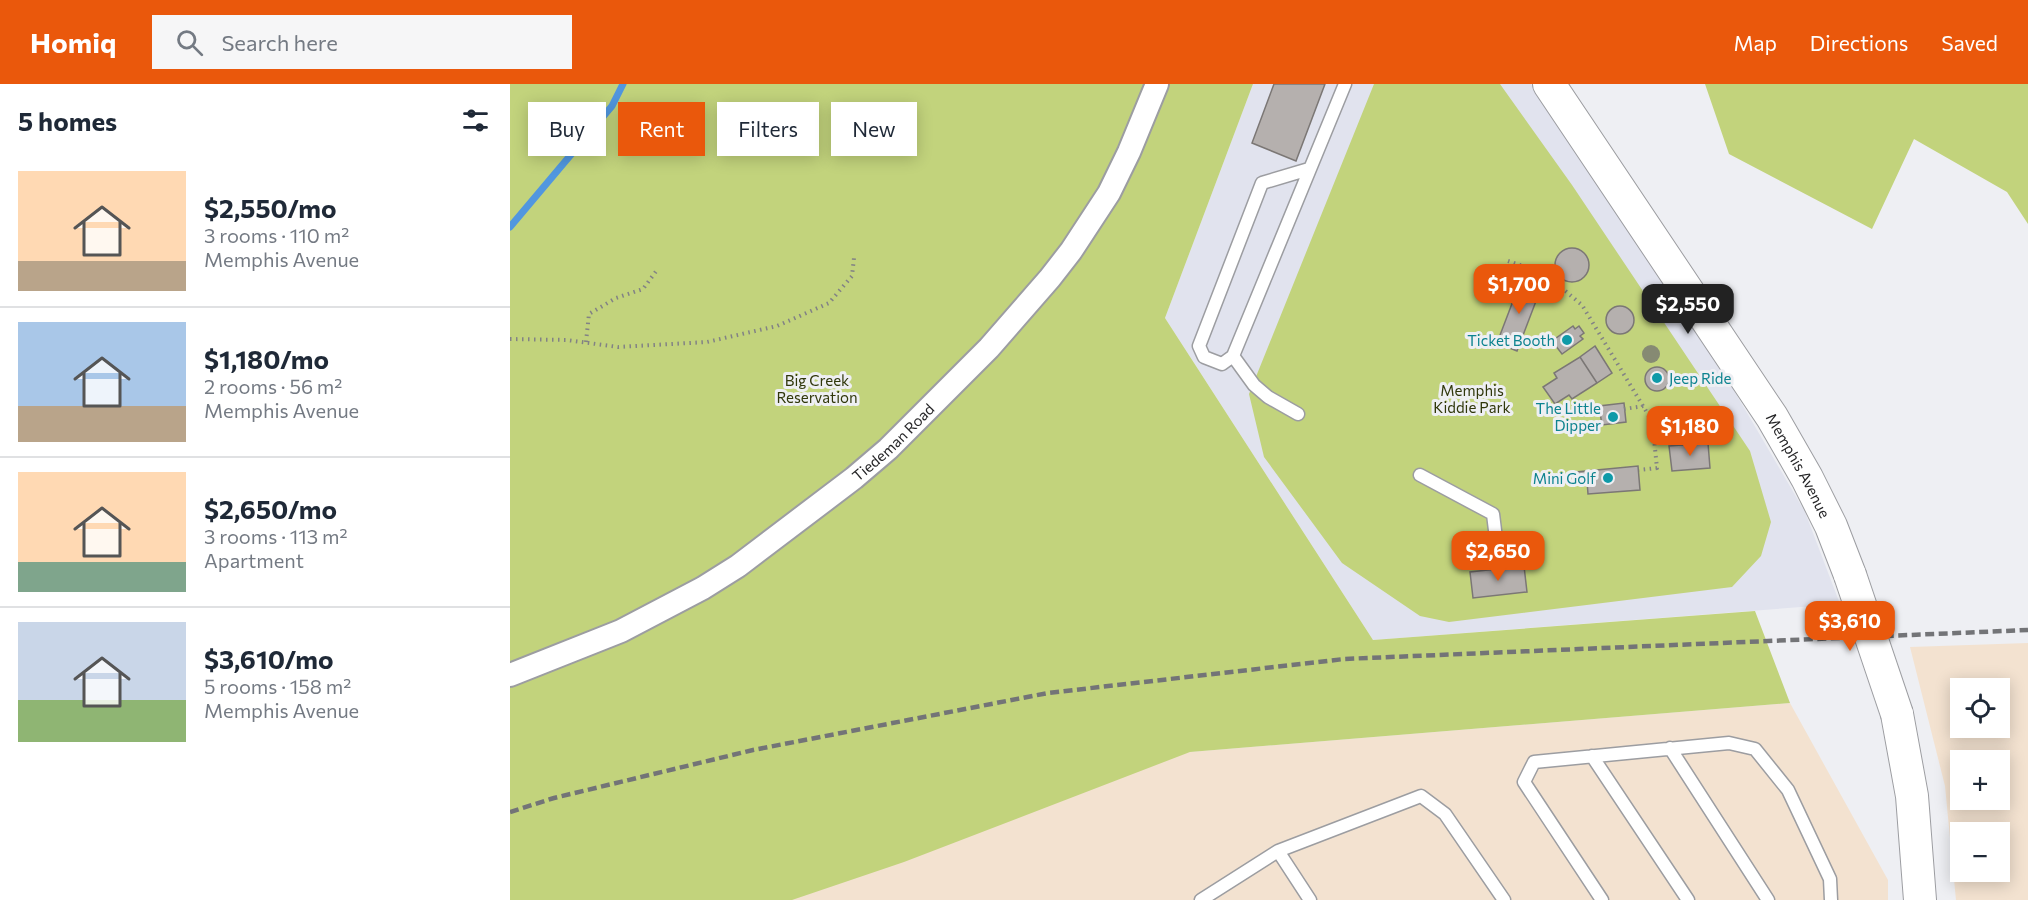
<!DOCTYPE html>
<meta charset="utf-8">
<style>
:root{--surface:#fff;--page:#f6f6f7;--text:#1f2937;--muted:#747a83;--line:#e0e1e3;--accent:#ea580c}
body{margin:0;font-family:Commissioner,sans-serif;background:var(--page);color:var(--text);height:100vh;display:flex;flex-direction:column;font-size:22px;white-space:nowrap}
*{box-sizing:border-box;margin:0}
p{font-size:20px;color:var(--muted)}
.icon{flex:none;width:33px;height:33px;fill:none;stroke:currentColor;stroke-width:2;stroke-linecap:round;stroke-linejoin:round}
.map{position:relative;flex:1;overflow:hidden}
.panel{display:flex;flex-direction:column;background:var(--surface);width:510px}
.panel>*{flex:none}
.top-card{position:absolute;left:18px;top:18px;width:570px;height:54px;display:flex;gap:12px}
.fabs{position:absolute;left:1440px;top:594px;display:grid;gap:12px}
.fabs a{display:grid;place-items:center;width:60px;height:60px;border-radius:0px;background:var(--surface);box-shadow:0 3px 15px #0003;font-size:30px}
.price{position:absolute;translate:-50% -51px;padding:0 14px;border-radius:12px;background:var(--accent);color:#fff;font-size:20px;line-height:39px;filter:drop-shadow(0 2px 3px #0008)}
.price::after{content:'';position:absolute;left:50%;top:36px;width:18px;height:14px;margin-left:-9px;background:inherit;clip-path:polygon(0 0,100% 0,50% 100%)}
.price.on{background:#222;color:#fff}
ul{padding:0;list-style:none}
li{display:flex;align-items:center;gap:18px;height:150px;padding:0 18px}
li+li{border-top:2px solid var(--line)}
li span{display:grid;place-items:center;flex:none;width:168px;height:120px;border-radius:0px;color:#555}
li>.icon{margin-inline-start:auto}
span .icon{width:72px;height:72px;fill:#fffc;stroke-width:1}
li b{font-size:26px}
h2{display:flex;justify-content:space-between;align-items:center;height:72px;padding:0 18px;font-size:26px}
.pill{padding:0 21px;border-radius:0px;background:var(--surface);box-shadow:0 3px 15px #0003;font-size:21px;line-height:54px}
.pill.on{background:var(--accent);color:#fff}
header{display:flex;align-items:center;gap:36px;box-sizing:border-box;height:84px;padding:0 30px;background:var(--accent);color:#fff}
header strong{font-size:28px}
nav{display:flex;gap:33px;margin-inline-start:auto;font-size:21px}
.search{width:420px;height:54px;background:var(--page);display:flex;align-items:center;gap:15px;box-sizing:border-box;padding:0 21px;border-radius:0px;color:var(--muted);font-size:22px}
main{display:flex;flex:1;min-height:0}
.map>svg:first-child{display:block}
.built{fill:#e1e3ee}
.industrial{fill:#f3e2d0;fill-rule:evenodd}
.green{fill:#c2d37c}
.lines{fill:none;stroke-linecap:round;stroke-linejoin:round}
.stream{stroke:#5197df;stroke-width:7}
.building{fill:#b5b0ae;stroke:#7b7775;stroke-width:1.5}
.service-casing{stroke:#9c9da1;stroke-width:15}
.minor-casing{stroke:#9c9da1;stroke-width:26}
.secondary-casing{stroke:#9c9da1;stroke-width:34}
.path{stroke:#828285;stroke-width:4;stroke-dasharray:1.5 4.5;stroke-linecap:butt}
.service{stroke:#fff;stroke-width:12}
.minor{stroke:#fff;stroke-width:22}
.secondary{stroke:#fff;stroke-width:32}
.rail{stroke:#737477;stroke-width:4.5;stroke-dasharray:9 4.5;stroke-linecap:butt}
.secondary-bridge-casing{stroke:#9c9da1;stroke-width:34;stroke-linecap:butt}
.secondary-bridge{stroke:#fff;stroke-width:32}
.tree{fill:#868a73}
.culture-dot{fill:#0f9aa8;stroke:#eeeff3;stroke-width:2}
.labels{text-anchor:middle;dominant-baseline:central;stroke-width:6;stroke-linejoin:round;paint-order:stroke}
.culture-label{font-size:15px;fill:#0d838f;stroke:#eeeff3;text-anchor:end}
.park-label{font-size:15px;fill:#30370b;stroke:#eeeff3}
.street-label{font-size:15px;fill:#262628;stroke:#eeeff3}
</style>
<header>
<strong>Homiq</strong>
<div class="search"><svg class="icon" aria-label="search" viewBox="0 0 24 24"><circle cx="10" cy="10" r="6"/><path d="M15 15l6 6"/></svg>Search here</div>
<nav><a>Map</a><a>Directions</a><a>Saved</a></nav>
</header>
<main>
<section class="panel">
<h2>5 homes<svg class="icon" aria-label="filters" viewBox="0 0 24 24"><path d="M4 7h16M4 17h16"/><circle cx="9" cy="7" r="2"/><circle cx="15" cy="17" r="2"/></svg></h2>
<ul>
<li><span style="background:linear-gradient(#ffd9b3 75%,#b9a48a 0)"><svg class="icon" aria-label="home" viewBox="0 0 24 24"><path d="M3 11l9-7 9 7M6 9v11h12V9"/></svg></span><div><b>$2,550/mo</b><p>3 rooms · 110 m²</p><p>Memphis Avenue</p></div></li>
<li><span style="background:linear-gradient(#a9c7e8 70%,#b9a48a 0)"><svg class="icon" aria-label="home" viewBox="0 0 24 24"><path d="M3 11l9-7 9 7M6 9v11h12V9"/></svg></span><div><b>$1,180/mo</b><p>2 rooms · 56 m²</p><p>Memphis Avenue</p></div></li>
<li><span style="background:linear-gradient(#ffd9b3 75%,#7fa58c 0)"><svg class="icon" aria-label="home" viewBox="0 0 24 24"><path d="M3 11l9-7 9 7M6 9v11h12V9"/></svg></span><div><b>$2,650/mo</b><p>3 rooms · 113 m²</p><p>Apartment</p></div></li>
<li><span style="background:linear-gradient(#c9d6e8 65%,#8fb573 0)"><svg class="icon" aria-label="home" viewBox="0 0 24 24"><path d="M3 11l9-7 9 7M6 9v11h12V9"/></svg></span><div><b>$3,610/mo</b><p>5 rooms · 158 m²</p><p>Memphis Avenue</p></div></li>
</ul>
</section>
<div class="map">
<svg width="1518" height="816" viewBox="0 0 1518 816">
<rect width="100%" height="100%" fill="#eeeff3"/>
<path class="built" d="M743,0H1021L1195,257L1295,428L1330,520L863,556L655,234Z"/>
<path class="industrial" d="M1518,559V816H1446L1435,702L1400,563ZM1450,604H1490V644H1450ZM1450,676H1490V716H1450ZM1450,748H1490V788H1450Z
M1280,619L1378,796V816H41L680,668Z"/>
<path class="green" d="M0,0H743L655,234L863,556L1245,527L1280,619L680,668L394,778L282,816H0Z
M864,0H990L1062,101L1240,367L1261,438L1251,472L1222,503L939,538L910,532L832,479L754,373L739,310Z
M1195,0H1518V140L1497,108L1404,55L1362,145L1219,70Z"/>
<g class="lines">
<path class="stream" d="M0,143L102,22L113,0"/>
</g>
<path class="building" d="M764,0H815L786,77L742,59Z
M1045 181a17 17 0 1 1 34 0a17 17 0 1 1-34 0Z
M1011,196L1031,204L1007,267L987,259Z
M1096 236a14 14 0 1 1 28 0a14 14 0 1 1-28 0Z
M1063,242L1065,245L1069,242L1074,249L1070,252L1073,255L1052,270L1042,257Z
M1085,262L1102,289L1087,299L1070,273Z
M1070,273L1087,299L1062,315L1059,311L1045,320L1033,303L1047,294L1044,289Z
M1135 295a12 12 0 1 1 24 0a12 12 0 1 1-24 0Z
M1114,319L1116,338L1092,341L1089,322Z
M1198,359L1200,384L1162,387L1159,362Z
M1128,382L1130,406L1078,410L1077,397L1067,398L1066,388Z
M1014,482L1017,508L963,514L960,488Z"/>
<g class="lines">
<g class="service-casing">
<path id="service" d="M799,85L752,99L689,262L694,273L712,280L723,272L835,0
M723,272L744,301L758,313L788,330
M910,391L983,430L989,479
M1160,664L1258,816
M1082,672L1178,816
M768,767L911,712L935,730L994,816
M691,816L768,767L800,816
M1092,816L1014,698L1024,678L1219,659L1245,665L1278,706L1320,795L1321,816"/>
</g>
<g class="minor-casing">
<g id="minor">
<path id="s1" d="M0,591L111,547L193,504L228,482L344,394L378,365L479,264L540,194L561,167L599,109L619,68L647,0"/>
</g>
</g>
<g class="secondary-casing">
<g id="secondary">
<path id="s2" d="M1039,0L1262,333L1297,394L1321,442L1340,491"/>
<path d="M1387,630L1402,712L1410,816"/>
</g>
</g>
<path class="path" d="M998,177L1034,189L1072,221L1139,332L1143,345L1147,384L1129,386
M0,255L57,256L108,263L197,258L267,242L319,219L342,192L344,174
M76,258L79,230L106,214L133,205L147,186
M1114,325L1134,322"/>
<use href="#service" class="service"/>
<use href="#minor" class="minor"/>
<use href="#secondary" class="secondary"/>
<path class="rail" d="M0,728L44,714L243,666L538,609L834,575L1518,546"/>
<g class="secondary-bridge-casing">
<path id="secondary-bridge" d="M1340,491L1387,630"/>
</g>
<use href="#secondary-bridge" class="secondary-bridge"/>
</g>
<circle class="tree" cx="1141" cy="270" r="9"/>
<g class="culture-dot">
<circle cx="1057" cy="256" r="6"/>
<circle cx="1147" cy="294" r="6"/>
<circle cx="1103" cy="333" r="6"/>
<circle cx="1098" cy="394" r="6"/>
</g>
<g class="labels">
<g class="culture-label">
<text x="1045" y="256">Ticket Booth</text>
<text x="1159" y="294" text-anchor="start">Jeep Ride</text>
<text x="1091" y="324">The Little<tspan x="1091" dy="17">Dipper</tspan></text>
<text x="1086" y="394">Mini Golf</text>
</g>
<g class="park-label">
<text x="307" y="296">Big Creek<tspan x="307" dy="17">Reservation</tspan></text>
<text x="962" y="306">Memphis<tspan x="962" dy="17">Kiddie Park</tspan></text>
</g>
<g class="street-label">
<text stroke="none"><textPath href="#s1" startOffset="452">Tiedeman Road</textPath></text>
<text stroke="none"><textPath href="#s2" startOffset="456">Memphis Avenue</textPath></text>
</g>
</g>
</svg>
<div class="fabs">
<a><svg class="icon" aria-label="locate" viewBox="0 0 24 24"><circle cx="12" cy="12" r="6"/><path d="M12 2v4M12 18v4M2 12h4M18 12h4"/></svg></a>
<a>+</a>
<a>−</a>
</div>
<b class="price" style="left:1009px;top:231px">$1,700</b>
<b class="price on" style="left:1178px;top:251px">$2,550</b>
<b class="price" style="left:1180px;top:373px">$1,180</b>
<b class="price" style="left:988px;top:498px">$2,650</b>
<b class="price" style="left:1340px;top:568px">$3,610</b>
<div class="top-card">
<a class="pill">Buy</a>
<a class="pill on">Rent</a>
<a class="pill">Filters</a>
<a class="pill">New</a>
</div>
</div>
</main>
